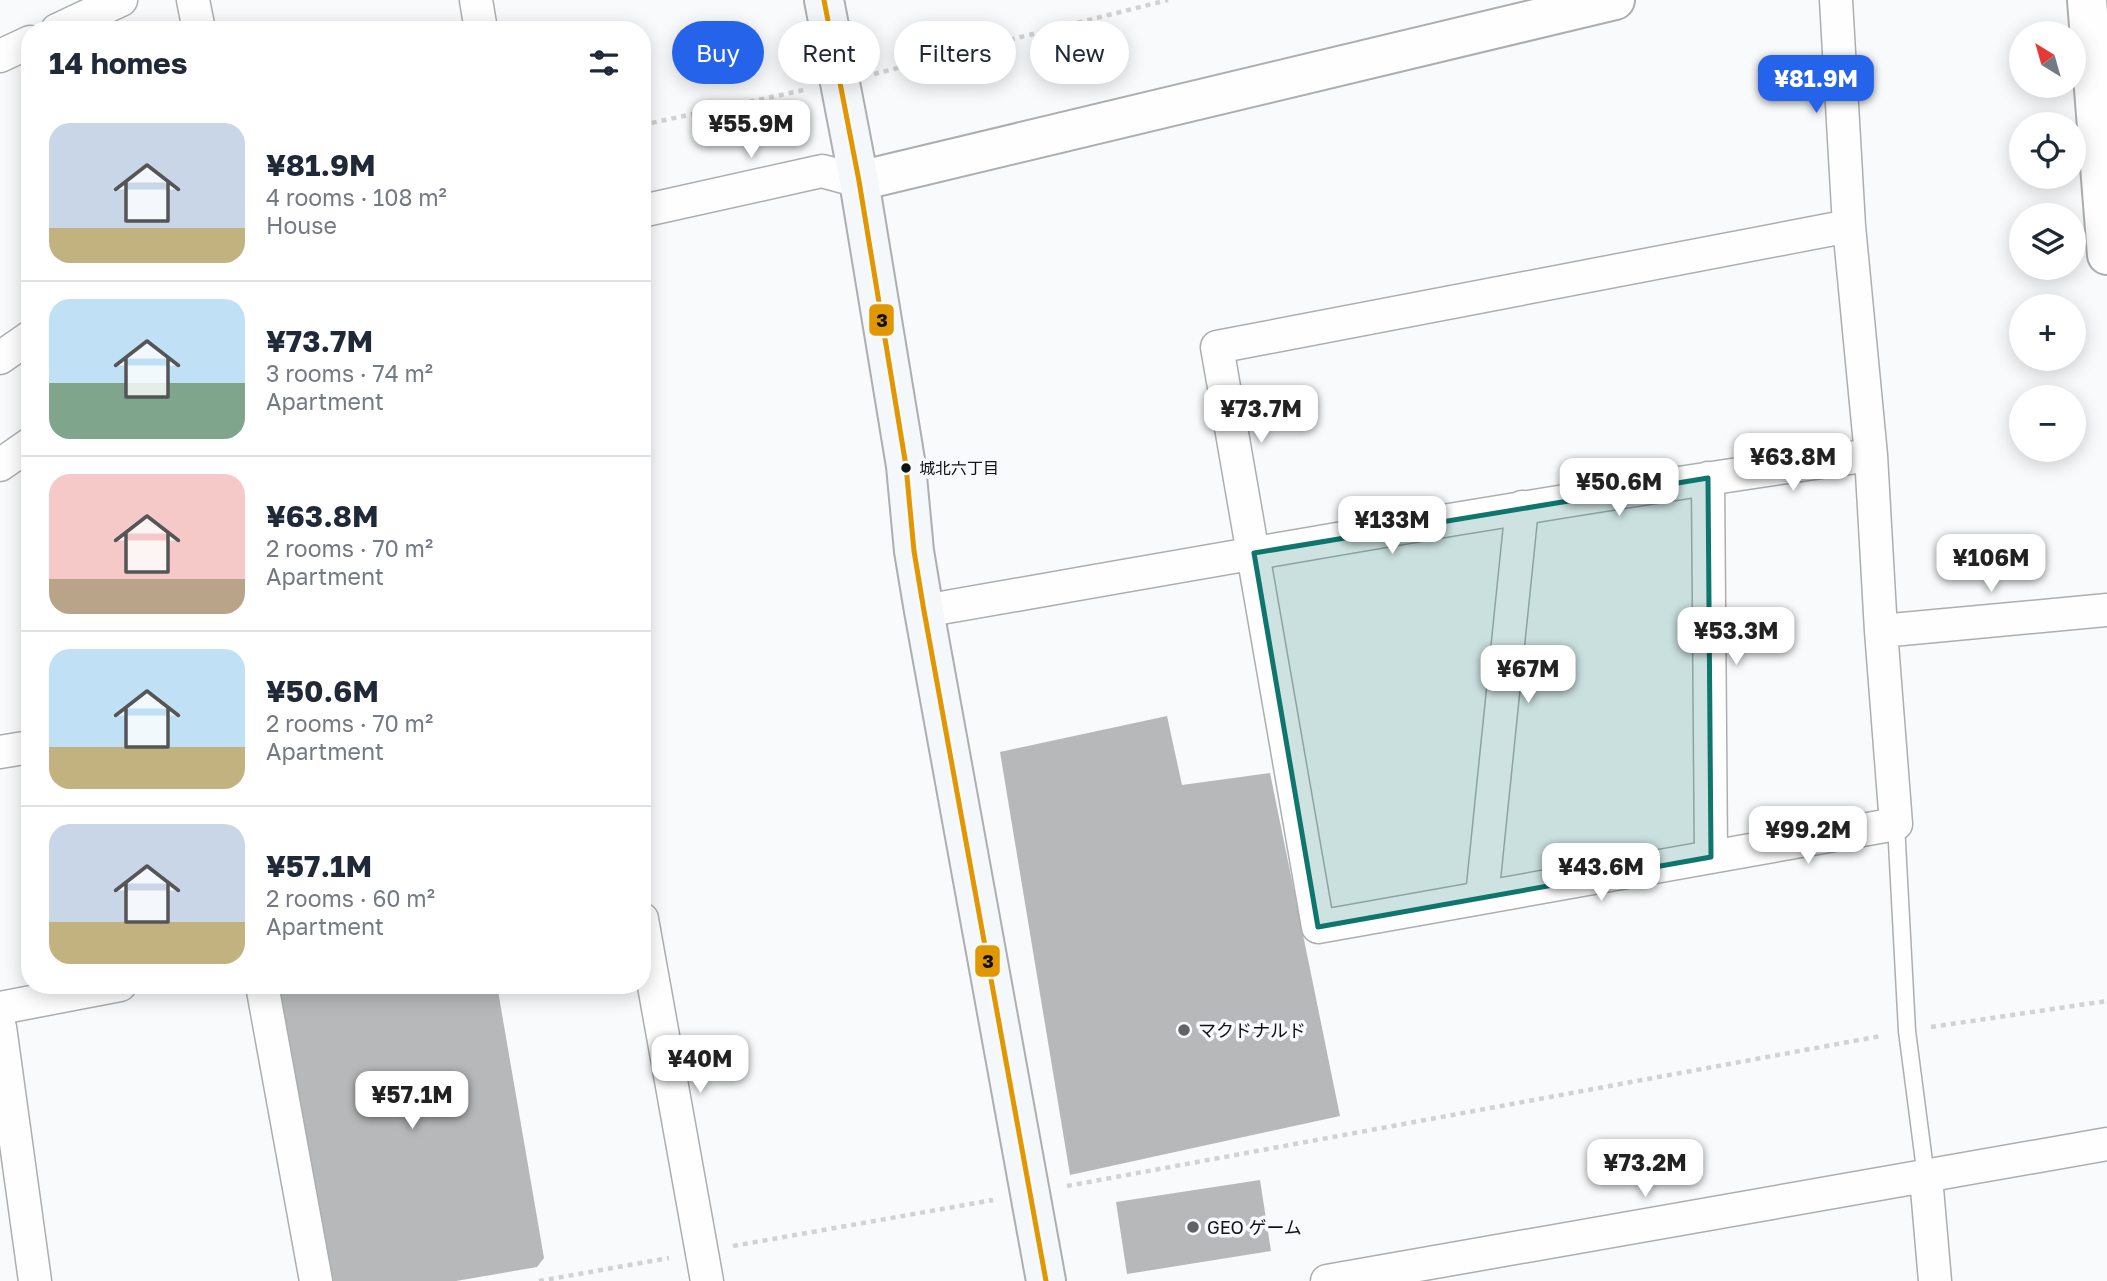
<!DOCTYPE html>
<meta charset="utf-8">
<style>
:root{--surface:#fff;--page:#f6f6f7;--text:#1f2937;--muted:#747a83;--line:#e0e1e3;--accent:#2563eb}
body{margin:0;font-family:"Golos Text","Noto Sans JP",sans-serif;background:var(--page);color:var(--text);height:100vh;display:flex;flex-direction:column;font-size:26px;white-space:nowrap}
*{box-sizing:border-box;margin:0}
p{font-size:23px;color:var(--muted)}
.icon{flex:none;width:38px;height:38px;fill:none;stroke:currentColor;stroke-width:2;stroke-linecap:round;stroke-linejoin:round}
.map{position:relative;flex:1;overflow:hidden}
.drawer{position:absolute;left:21px;top:21px;width:630px;height:973px;display:flex;flex-direction:column;background:var(--surface);border-radius:28px;box-shadow:0 4px 18px #0003}
.drawer>*{flex:none}
.top-card{position:absolute;left:672px;top:21px;width:665px;height:63px;display:flex;gap:14px}
.needle{width:46px;rotate:323deg}
.buttons{position:absolute;left:2009px;top:21px;display:grid;gap:14px}
.buttons a{display:grid;place-items:center;width:77px;height:77px;border-radius:50%;background:var(--surface);box-shadow:0 4px 18px #0003;font-size:35px}
.price{position:absolute;translate:-50% -60px;padding:0 16px;border-radius:14px;background:#fff;color:#222;font-size:23px;line-height:46px;filter:drop-shadow(0 2px 4px #0008)}
.price::after{content:'';position:absolute;left:50%;top:42px;width:21px;height:16px;margin-left:-10px;background:inherit;clip-path:polygon(0 0,100% 0,50% 100%)}
.price.on{background:var(--accent);color:#fff}
ul{padding:0;list-style:none}
li{display:flex;align-items:center;gap:21px;height:175px;padding:0 28px}
li+li{border-top:2px solid var(--line)}
li span{display:grid;place-items:center;flex:none;width:196px;height:140px;border-radius:21px;color:#555}
li>.icon{margin-inline-start:auto}
span .icon{width:84px;height:84px;fill:#fffc;stroke-width:1}
li b{font-size:30px}
h2{display:flex;justify-content:space-between;align-items:center;height:84px;padding:0 28px;font-size:30px}
.tag{padding:0 24px;border-radius:32px;background:var(--surface);box-shadow:0 4px 18px #0003;font-size:24px;line-height:63px}
.tag.on{background:var(--accent);color:#fff}
.map>svg:first-child{display:block}
.building{fill:#b7b8b9}
.lines{fill:none;stroke-linecap:round;stroke-linejoin:round}
.service-casing{stroke:#acaeaf;stroke-width:19}
.minor-casing{stroke:#acaeaf;stroke-width:35}
.tertiary-casing{stroke:#acaeaf;stroke-width:42}
.secondary-casing{stroke:#acaeaf;stroke-width:42}
.path{stroke:#d1d2d2;stroke-width:4.5;stroke-dasharray:5 5;stroke-linecap:butt}
.service{stroke:#fefefe;stroke-width:16}
.minor{stroke:#fefefe;stroke-width:32}
.tertiary{stroke:#fefefe;stroke-width:38}
.secondary{stroke:#f5f8fa;stroke-width:38}
.bus-1-casing{stroke:#f7fafc;stroke-width:10}
.bus-1{stroke:#e09702;stroke-width:5}
.marked{fill:#0f766e;fill-opacity:0.2;stroke:#0f766e;stroke-width:5;stroke-linejoin:round}
.bus-dot{fill:#111212;stroke:#f7fafc;stroke-width:2.5}
.poi-dot{fill:#626364;stroke:#f7fafc;stroke-width:2.5}
.labels{text-anchor:middle;dominant-baseline:central;stroke-width:7;stroke-linejoin:round;paint-order:stroke}
.bus-label{font-size:16px;fill:#111212;stroke:#f7fafc;text-anchor:start}
.poi-label{font-size:18px;fill:#111212;stroke:#f7fafc;text-anchor:start}
.line-badge{stroke:#f7fafc;stroke-width:2.5}
.pale-badge-label{font-size:19px;text-anchor:middle;font-weight:bold;fill:#111}
</style>
<div class="map">
<svg width="2107" height="1281" viewBox="0 0 2107 1281">
<rect width="100%" height="100%" fill="#f8fafb"/>
<path class="building" d="M1167,716L1182,785L1270,773L1340,1116L1070,1175L1000,752Z
M278,985H497L544,1258L537,1267L456,1281H332Z
M1260,1180L1271,1251L1127,1274L1116,1202Z"/>
<g class="lines">
<g class="service-casing">
<path id="service" d="M1896,824L1907,1031L1926,1177"/>
</g>
<g class="minor-casing">
<path id="minor" d="M193,0L199,30
M476,0L481,30
M1836,0L1849,226L1871,455L1881,631L1896,824L1318,927L1217,347L1849,226
M57,30L121,0
M0,56L30,42
M642,211L822,171L859,181
M0,358L30,337
M0,465L30,444
M1708,478L1711,857
M924,611C1239,556 1554,499 1871,455
M1881,631L2107,610
M0,752L30,747
M1482,897L1522,507
M642,919L707,1281
M262,985L316,1281
M0,1008L120,985
M0,1027L35,1281
M1926,1177L1935,1281
M1327,1281L2107,1144"/>
</g>
<g class="tertiary-casing">
<path id="tertiary" d="M2087,0L2107,255
M859,181L1615,0"/>
</g>
<g class="secondary-casing">
<path id="secondary" d="M824,0L859,181L906,466L914,551L924,611L1046,1281"/>
</g>
<path class="path" d="M874,74L1168,0
M642,125L804,90
M1931,1027L2107,1001
M1067,1186L1881,1036
M733,1246L993,1200
M539,1281L669,1258"/>
<use href="#service" class="service"/>
<use href="#minor" class="minor"/>
<use href="#tertiary" class="tertiary"/>
<use href="#secondary" class="secondary"/>
<g class="bus-1-casing">
<path id="bus-1" d="M824,0L859,181L906,466L914,551L924,611L1046,1281"/>
</g>
<use href="#bus-1" class="bus-1"/>
</g>
<path class="marked" d="M1708,478L1711,857L1318,927L1254,553Z"/>
<circle class="bus-dot" cx="906" cy="468" r="6"/>
<g class="poi-dot">
<circle cx="1184" cy="1030" r="7"/>
<circle cx="1193" cy="1227" r="7"/>
</g>
<g class="labels">
<g class="bus-label">
<text x="919" y="468">城北六丁目</text>
</g>
<g class="poi-label">
<text x="1198" y="1030">マクドナルド</text>
<text x="1207" y="1227">GEO ゲーム</text>
</g>
</g>
<g class="line-badge">
<rect x="868" y="303" width="27" height="34" rx="7" fill="#e09702"/>
<rect x="974" y="944" width="27" height="34" rx="7" fill="#e09702"/>
</g>
<g class="pale-badge-label">
<text x="882" y="327">3</text>
<text x="988" y="968">3</text>
</g>
</svg>
<div class="buttons">
<a><svg class="needle" viewBox="-14 -14 28 28"><path d="M0-13l5 13h-10z" fill="#e53935"/><path d="M0 13l5-13h-10z" fill="#747a83"/></svg></a>
<a><svg class="icon" aria-label="locate" viewBox="0 0 24 24"><circle cx="12" cy="12" r="6"/><path d="M12 2v4M12 18v4M2 12h4M18 12h4"/></svg></a>
<a><svg class="icon" aria-label="layers" viewBox="0 0 24 24"><path d="M12 4l9 5-9 5-9-5zM3 14l9 5 9-5"/></svg></a>
<a>+</a>
<a>−</a>
</div>
<b class="price on" style="left:1816px;top:115px">¥81.9M</b>
<b class="price" style="left:751px;top:160px">¥55.9M</b>
<b class="price" style="left:1261px;top:445px">¥73.7M</b>
<b class="price" style="left:1793px;top:493px">¥63.8M</b>
<b class="price" style="left:1619px;top:518px">¥50.6M</b>
<b class="price" style="left:1392px;top:556px">¥133M</b>
<b class="price" style="left:1991px;top:594px">¥106M</b>
<b class="price" style="left:1736px;top:667px">¥53.3M</b>
<b class="price" style="left:1528px;top:705px">¥67M</b>
<b class="price" style="left:1808px;top:866px">¥99.2M</b>
<b class="price" style="left:1601px;top:903px">¥43.6M</b>
<b class="price" style="left:700px;top:1095px">¥40M</b>
<b class="price" style="left:412px;top:1131px">¥57.1M</b>
<b class="price" style="left:1645px;top:1199px">¥73.2M</b>
<div class="top-card">
<a class="tag on">Buy</a>
<a class="tag">Rent</a>
<a class="tag">Filters</a>
<a class="tag">New</a>
</div>
<section class="drawer">
<h2>14 homes<svg class="icon" aria-label="filters" viewBox="0 0 24 24"><path d="M4 7h16M4 17h16"/><circle cx="9" cy="7" r="2"/><circle cx="15" cy="17" r="2"/></svg></h2>
<ul>
<li><span style="background:linear-gradient(#c9d6e8 75%,#c2b280 0)"><svg class="icon" aria-label="home" viewBox="0 0 24 24"><path d="M3 11l9-7 9 7M6 9v11h12V9"/></svg></span><div><b>¥81.9M</b><p>4 rooms · 108 m²</p><p>House</p></div></li>
<li><span style="background:linear-gradient(#bfe0f5 60%,#7fa58c 0)"><svg class="icon" aria-label="home" viewBox="0 0 24 24"><path d="M3 11l9-7 9 7M6 9v11h12V9"/></svg></span><div><b>¥73.7M</b><p>3 rooms · 74 m²</p><p>Apartment</p></div></li>
<li><span style="background:linear-gradient(#f6c9c9 75%,#b9a48a 0)"><svg class="icon" aria-label="home" viewBox="0 0 24 24"><path d="M3 11l9-7 9 7M6 9v11h12V9"/></svg></span><div><b>¥63.8M</b><p>2 rooms · 70 m²</p><p>Apartment</p></div></li>
<li><span style="background:linear-gradient(#bfe0f5 70%,#c2b280 0)"><svg class="icon" aria-label="home" viewBox="0 0 24 24"><path d="M3 11l9-7 9 7M6 9v11h12V9"/></svg></span><div><b>¥50.6M</b><p>2 rooms · 70 m²</p><p>Apartment</p></div></li>
<li><span style="background:linear-gradient(#c9d6e8 70%,#c2b280 0)"><svg class="icon" aria-label="home" viewBox="0 0 24 24"><path d="M3 11l9-7 9 7M6 9v11h12V9"/></svg></span><div><b>¥57.1M</b><p>2 rooms · 60 m²</p><p>Apartment</p></div></li>
</ul>
</section>
</div>
